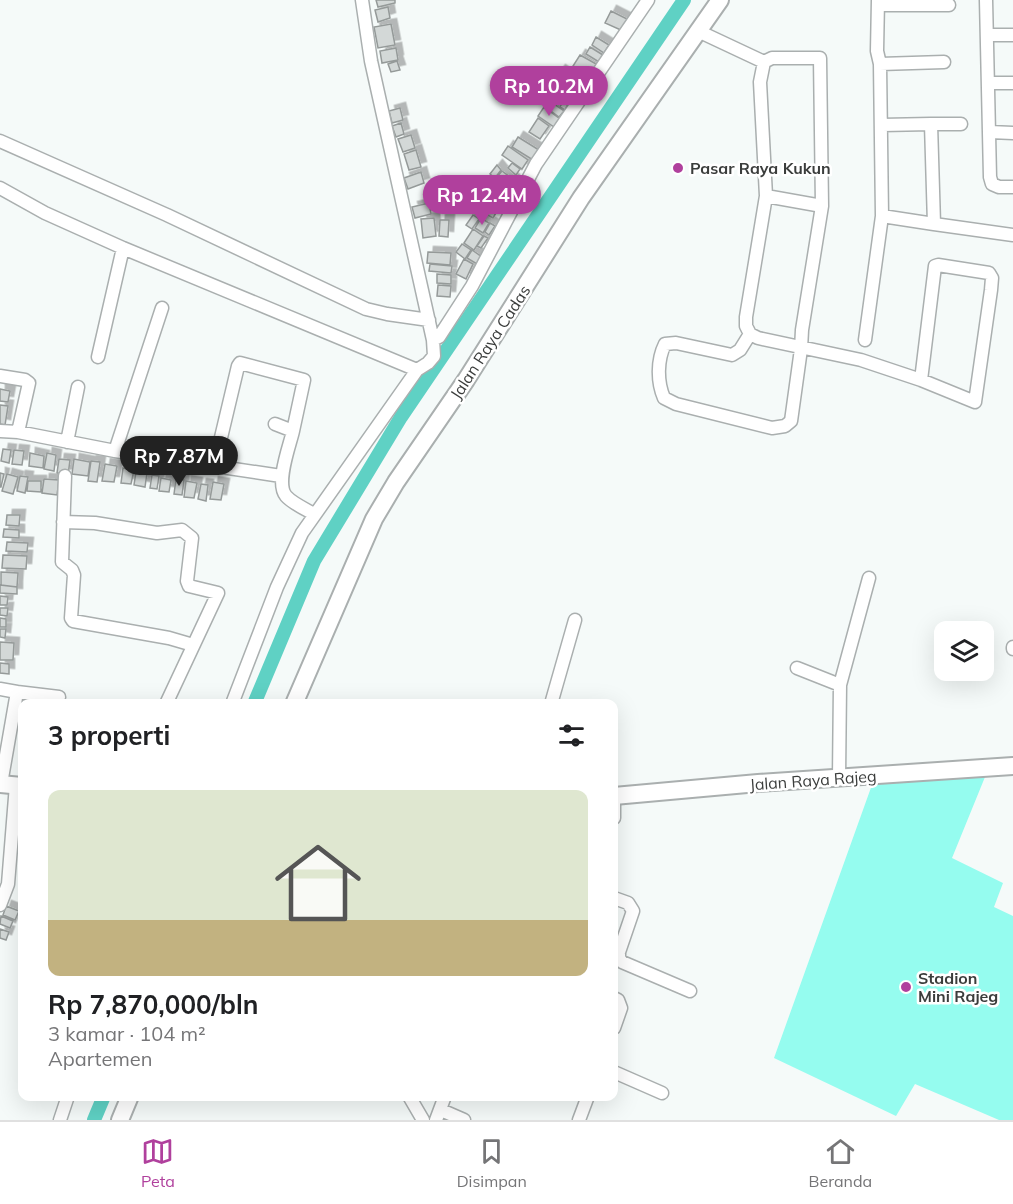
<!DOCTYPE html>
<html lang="id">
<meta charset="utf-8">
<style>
:root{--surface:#fff;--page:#f6f6f6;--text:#202124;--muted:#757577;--line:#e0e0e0;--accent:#b0409d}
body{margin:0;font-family:Mulish,sans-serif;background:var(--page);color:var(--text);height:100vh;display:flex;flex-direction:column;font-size:22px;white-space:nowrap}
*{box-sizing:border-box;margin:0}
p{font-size:20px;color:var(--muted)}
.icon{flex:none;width:33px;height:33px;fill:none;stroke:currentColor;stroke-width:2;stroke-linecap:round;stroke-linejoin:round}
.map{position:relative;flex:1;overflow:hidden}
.panel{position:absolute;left:18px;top:699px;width:600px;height:402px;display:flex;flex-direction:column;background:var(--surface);border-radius:12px;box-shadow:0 6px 24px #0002}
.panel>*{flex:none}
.tools{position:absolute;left:934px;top:621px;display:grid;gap:12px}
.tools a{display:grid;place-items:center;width:60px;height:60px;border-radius:12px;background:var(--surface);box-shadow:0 6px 24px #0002;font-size:30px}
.price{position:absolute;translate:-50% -51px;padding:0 14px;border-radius:21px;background:var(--accent);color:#fff;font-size:20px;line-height:39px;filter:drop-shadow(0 2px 3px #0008)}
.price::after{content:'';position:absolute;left:50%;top:36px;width:18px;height:14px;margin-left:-9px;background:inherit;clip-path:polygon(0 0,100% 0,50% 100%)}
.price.selected{background:#222;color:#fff}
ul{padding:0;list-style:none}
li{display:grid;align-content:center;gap:12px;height:318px;padding:0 30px}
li+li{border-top:2px solid var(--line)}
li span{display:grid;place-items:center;height:186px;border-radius:12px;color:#555}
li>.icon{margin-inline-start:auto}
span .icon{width:108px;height:108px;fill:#fffc;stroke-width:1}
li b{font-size:26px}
h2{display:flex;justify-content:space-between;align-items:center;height:72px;padding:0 30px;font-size:26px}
.tab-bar{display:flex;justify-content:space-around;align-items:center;height:84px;border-top:2px solid var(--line);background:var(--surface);font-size:16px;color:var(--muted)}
.tab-bar a{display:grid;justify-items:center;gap:3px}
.tab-bar .selected{color:var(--accent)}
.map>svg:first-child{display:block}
.pitch{fill:#95fcef}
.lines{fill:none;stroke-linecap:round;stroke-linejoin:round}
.canal{stroke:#5fd1c4;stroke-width:14}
.building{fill:#d3d8d7;stroke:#959a99;stroke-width:1.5;filter:url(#shadow)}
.street-casing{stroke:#aaafaf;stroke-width:15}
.secondary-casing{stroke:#aaafaf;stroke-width:20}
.street{stroke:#fff;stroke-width:12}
.secondary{stroke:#fff;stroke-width:16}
.poi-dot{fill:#b0409d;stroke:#fff;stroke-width:2}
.labels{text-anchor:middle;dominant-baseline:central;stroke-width:5;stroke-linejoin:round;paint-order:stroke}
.poi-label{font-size:16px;font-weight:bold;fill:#3b3d3c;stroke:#fff;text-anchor:start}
.street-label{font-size:16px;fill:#3b3d3c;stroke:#fff}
</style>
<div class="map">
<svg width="1013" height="1120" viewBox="0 0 1013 1120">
<defs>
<filter id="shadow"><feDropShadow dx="5.5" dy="-5.5" stdDeviation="0" flood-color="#0004"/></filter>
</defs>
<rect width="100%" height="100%" fill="#f5faf9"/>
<path class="pitch" d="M985,777L952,858L1003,883L994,907L1013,916V1120H999L915,1084L896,1116L774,1058L873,782Z"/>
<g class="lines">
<path class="canal" d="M254,704L314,561L401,417L684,0
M94,1120L104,1096"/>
</g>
<path class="building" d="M376,0H395V3L378,7Z
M388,7L390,18L378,22L375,10Z
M611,11L629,20L623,31L605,23Z
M391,24L395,45L378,48L374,27Z
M596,37L609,45L604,53L592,45Z
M590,47L603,55L599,62L586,54Z
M396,48L398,60L382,63L380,51Z
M580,55L598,65L591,77L573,66Z
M397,61L400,70L391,72L388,64Z
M573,68L587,76L582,84L569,76Z
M560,70L564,73L557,82L553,79Z
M566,78L583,88L576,99L560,89Z
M555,89L564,95L557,104L548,98Z
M566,96L571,98L565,110L560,107Z
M548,100L564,111L559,117L544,106Z
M544,107L560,119L554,127L538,116Z
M400,108L403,120L392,123L389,111Z
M538,118L549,126L540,139L529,132Z
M401,123L404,134L396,137L392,126Z
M411,135L415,148L403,152L398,139Z
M518,137L539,150L533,160L512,147Z
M508,146L528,160L522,169L502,155Z
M416,150L421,167L409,170L404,154Z
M512,163L520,169L516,175L508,168Z
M497,165L501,170L495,178L490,174Z
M502,171L514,180L508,188L496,178Z
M421,172L424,183L408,189L404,178Z
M493,180L497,183L491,192L487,189Z
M498,184L508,191L502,200L492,192Z
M488,200L500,206L493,218L482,212Z
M429,203L431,214L415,218L412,207Z
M473,215L479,219L472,229L466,225Z
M434,218L436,236L423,238L421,219Z
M481,218L489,223L483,233L475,228Z
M440,220H449L448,237L439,236Z
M490,223L495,226L489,235L485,232Z
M473,229L483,236L474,250L464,243Z
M484,236L488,238L481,248L477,246Z
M462,244L471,250L465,259L456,252Z
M472,250L482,257L477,264L467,258Z
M428,252L451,253L450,265L427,263Z
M464,259L473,264L466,279L456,274Z
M430,264L452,266L451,273L429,271Z
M437,274L451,275V284L437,283Z
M438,285L451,286L450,297L437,296Z
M0,389L10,391L8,402L0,401Z
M0,405L8,406L5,425L0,424Z
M3,449L11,450L9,463L1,461Z
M14,450L24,451L22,465L12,464Z
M30,453L44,456L43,468L29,466Z
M47,453L56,455L54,471L44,469Z
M59,459L70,460L68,475L57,473Z
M74,459L90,462L88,476L72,474Z
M91,461L100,462L97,482L88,481Z
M105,464L117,466L114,482L102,481Z
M123,468L134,470L131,484L121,483Z
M136,472L147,473L145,487L134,485Z
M0,473L4,474L1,487H0Z
M7,474L18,477L13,494L2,491Z
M152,475L159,476L157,489L150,488Z
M20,476L28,477L25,493L17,491Z
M161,478L171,480L169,492L159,491Z
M44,479L59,480L57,495L42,493Z
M176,479L184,480L182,495L174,494Z
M28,481H41V492L27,491Z
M186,481L197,483L194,498L184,497Z
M213,482L224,484L221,500L210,499Z
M201,484L208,485L206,501L198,499Z
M7,515H20L19,526L6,525Z
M4,529L19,530V538L3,537Z
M7,542L28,543L27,552L6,551Z
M3,555L27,556L26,569L2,568Z
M1,572L18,573L17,587L1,585Z
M0,585L17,587V594L0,593Z
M0,596L8,597L7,605H0Z
M0,608H8L7,616L0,615Z
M0,618L6,619V627H0Z
M0,629H6L5,638L0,637Z
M0,642L14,643L13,660H0Z
M0,663L9,664V674L0,673Z
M19,801H22V835H17Z
M6,906L19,911L15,920L3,915Z
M1,916L13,921L10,928L0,924Z
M0,929L9,932L6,940L0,938Z"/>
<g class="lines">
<g class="street-casing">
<path id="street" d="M986,0L990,177L992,184L999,187H1013
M878,5H949
M698,31L764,62
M987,35H1013
M880,64L944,62
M988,83H1013
M931,124H961
M882,125L931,124L934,224L1013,235
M990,132L1013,133
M0,141L167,215L366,309L387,314L429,320
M0,188L45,213L123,248L417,370
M822,206L766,196L746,317V326L750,334L758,338L861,360L921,380L975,402L991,290L992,278L989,273L938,265L935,266L921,380
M882,216L934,224
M750,334L740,350L732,355L676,343L665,344C657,360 657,382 664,398L676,404L772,428L785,426L791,421L801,349L802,330L822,206L820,58H772L764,62L760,82L766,196
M433,340L439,337L472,286L536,164L648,0
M865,340L882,216L880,64L877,51L878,0
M98,357L123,248
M0,376L25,380L29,383L18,432
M275,424L293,431C290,445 275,483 286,496C292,503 305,509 314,514
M0,431L18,432L115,451L162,308
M67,442L78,387
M115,451L281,476
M214,467L238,366L240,363L304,380L293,431
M65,476L62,562L72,570L74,575L71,618L73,621L169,638L193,645
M63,522L95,523L157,533L182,530L192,538L187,581L189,586L218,593L166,704
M1013,647V649
M797,668L840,685
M0,689L17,692L1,784
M17,692L59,697
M232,704L277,587L302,533L417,370L428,363L434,356L433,340L371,61L362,0
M551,704L575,620
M839,778L840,685L869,578
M614,818V796
M614,898L628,903L633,911L619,952V958L622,962L690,991
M0,905L8,884L16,785
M614,998L618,1000L621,1008L614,1028
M614,1072L662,1093
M409,1096L423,1120
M441,1110L464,1120
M60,1120L68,1096
M436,1120L445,1096
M579,1120L588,1096"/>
</g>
<g class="secondary-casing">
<path id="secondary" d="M294,704L374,519L396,482L466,380L581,198L720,0
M0,784L22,786
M614,796L758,783L1013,766
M120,1120L130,1096"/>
</g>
<use href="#street" class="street"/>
<use href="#secondary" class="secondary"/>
</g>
<g class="poi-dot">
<circle cx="678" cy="168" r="6"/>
<circle cx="906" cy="987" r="6"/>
</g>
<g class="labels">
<g class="poi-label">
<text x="690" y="168">Pasar Raya Kukun</text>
<text x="918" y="978">Stadion<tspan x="918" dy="18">Mini Rajeg</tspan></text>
</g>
<g class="street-label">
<text transform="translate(490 342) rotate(-57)">Jalan Raya Cadas</text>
<text transform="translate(813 780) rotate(-4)">Jalan Raya Rajeg</text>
</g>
</g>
</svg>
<div class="tools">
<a><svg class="icon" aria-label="layers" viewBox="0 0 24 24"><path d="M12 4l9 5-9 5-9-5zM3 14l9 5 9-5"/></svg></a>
</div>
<b class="price" style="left:549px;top:117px">Rp 10.2M</b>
<b class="price" style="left:482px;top:226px">Rp 12.4M</b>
<b class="price selected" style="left:179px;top:487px">Rp 7.87M</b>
<section class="panel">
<h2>3 properti<svg class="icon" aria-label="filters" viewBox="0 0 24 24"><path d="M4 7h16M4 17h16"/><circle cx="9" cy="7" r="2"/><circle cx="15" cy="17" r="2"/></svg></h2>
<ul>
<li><span style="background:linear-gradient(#dfe7d0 70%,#c2b280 0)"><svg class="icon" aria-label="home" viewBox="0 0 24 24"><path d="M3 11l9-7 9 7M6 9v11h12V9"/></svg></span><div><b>Rp 7,870,000/bln</b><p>3 kamar · 104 m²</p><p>Apartemen</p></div></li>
</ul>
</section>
</div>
<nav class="tab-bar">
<a class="selected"><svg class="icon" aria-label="map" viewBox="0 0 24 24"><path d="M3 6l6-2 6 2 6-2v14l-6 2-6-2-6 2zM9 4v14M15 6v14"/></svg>Peta</a>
<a><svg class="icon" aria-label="saved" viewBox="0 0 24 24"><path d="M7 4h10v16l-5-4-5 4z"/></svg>Disimpan</a>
<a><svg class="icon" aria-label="home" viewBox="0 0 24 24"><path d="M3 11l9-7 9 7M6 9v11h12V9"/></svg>Beranda</a>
</nav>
